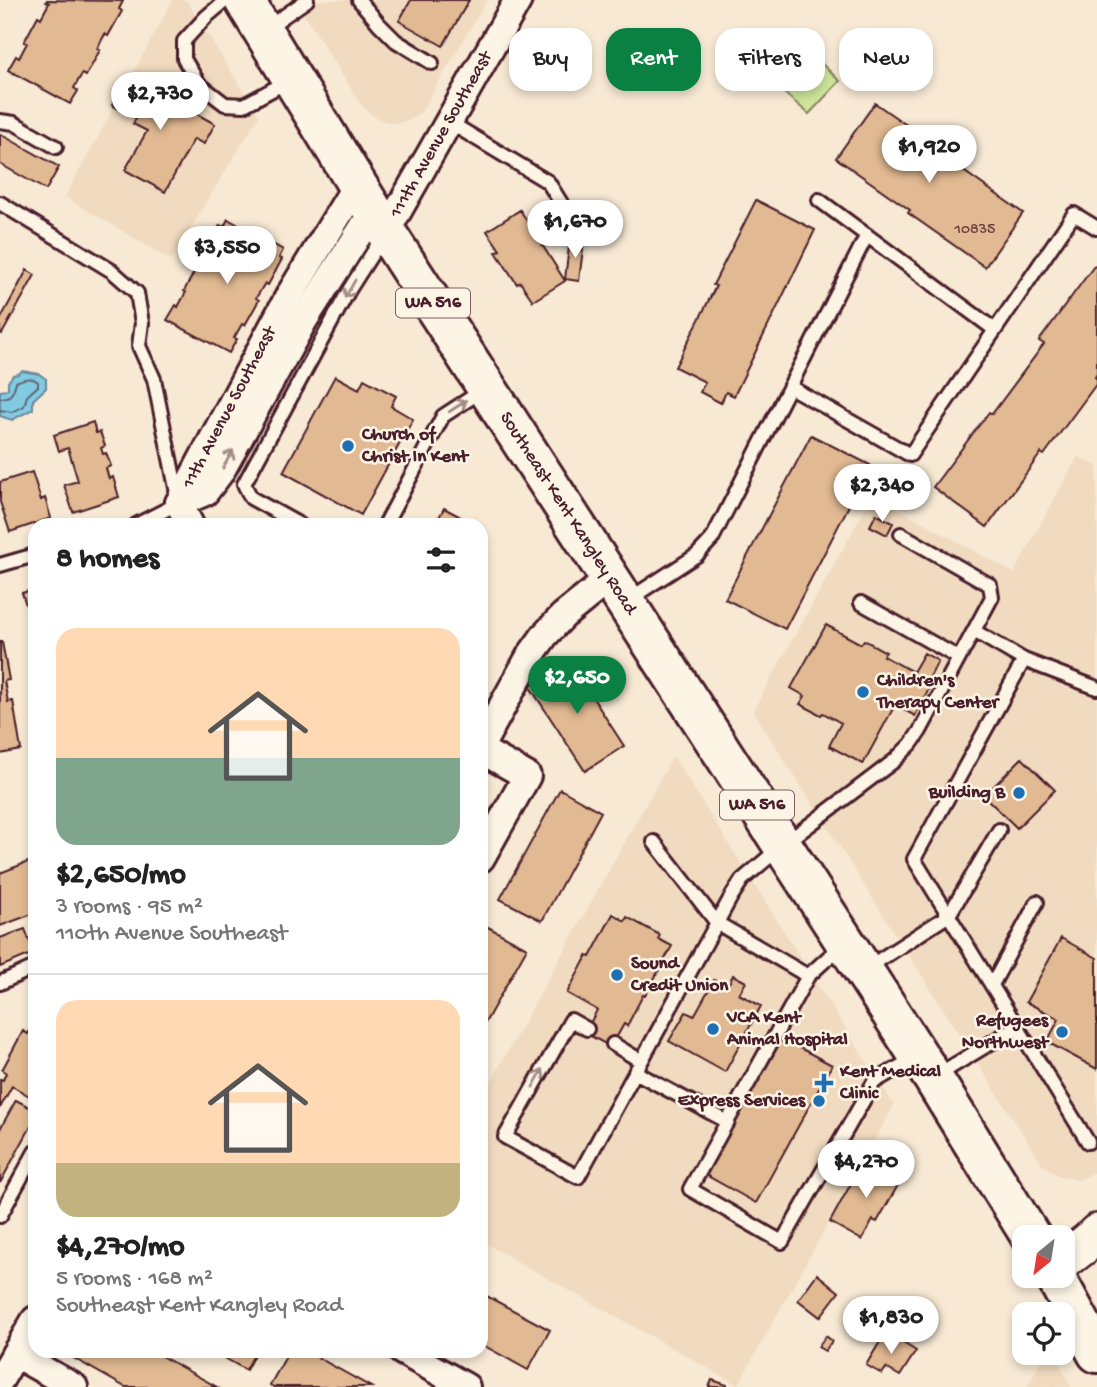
<!DOCTYPE html>
<meta charset="utf-8">
<style>
:root{--surface:#fff;--page:#f2f2f2;--text:#222;--muted:#767676;--line:#e0e0e0;--accent:#0b8043}
body{margin:0;font-family:"Gochi Hand",sans-serif;background:var(--page);color:var(--text);height:100vh;display:flex;flex-direction:column;font-size:26px;white-space:nowrap}
*{box-sizing:border-box;margin:0}
p{font-size:23px;color:var(--muted)}
.icon{flex:none;width:38px;height:38px;fill:none;stroke:currentColor;stroke-width:2;stroke-linecap:round;stroke-linejoin:round}
.map{position:relative;flex:1;overflow:hidden}
.panel{position:absolute;left:28px;top:518px;width:460px;height:840px;display:flex;flex-direction:column;background:var(--surface);border-radius:21px;box-shadow:0 4px 10px #0003}
.panel>*{flex:none}
.top-card{position:absolute;left:509px;top:28px;width:481px;height:63px;display:flex;gap:14px}
.needle{width:46px;rotate:210deg}
.fabs{position:absolute;left:1012px;top:1225px;display:grid;gap:14px}
.fabs a{display:grid;place-items:center;width:63px;height:63px;border-radius:14px;background:var(--surface);box-shadow:0 4px 10px #0003;font-size:35px}
.price{position:absolute;translate:-50% -60px;padding:0 16px;border-radius:24px;background:#fff;color:#222;font-size:23px;line-height:46px;filter:drop-shadow(0 2px 4px #0008)}
.price::after{content:'';position:absolute;left:50%;top:42px;width:21px;height:16px;margin-left:-10px;background:inherit;clip-path:polygon(0 0,100% 0,50% 100%)}
.price.selected{background:var(--accent);color:#fff}
ul{padding:0;list-style:none}
li{display:grid;align-content:center;gap:14px;height:371px;padding:0 28px}
li+li{border-top:2px solid var(--line)}
li span{display:grid;place-items:center;height:217px;border-radius:21px;color:#555}
li>.icon{margin-inline-start:auto}
span .icon{width:126px;height:126px;fill:#fffc;stroke-width:1}
li b{font-size:30px}
h2{display:flex;justify-content:space-between;align-items:center;height:84px;padding:0 28px;font-size:30px}
.tag{padding:0 24px;border-radius:21px;background:var(--surface);box-shadow:0 4px 10px #0003;font-size:24px;line-height:63px}
.tag.selected{background:var(--accent);color:#fff}
.map>svg:first-child{display:block}
.built{fill:#f0dbc0}
.green{fill:#cee59a;stroke:#8c8262;stroke-width:2}
.water{fill:#81cbe2;stroke:#6b8699;stroke-width:2}
.lines{fill:none;stroke-linecap:round;stroke-linejoin:round}
.shore{stroke:#606474;stroke-width:2}
.building{fill:#e1b992;stroke:#4a1f2b;stroke-width:2}
.lane-casing{stroke:#4a1f2b;stroke-width:18}
.street-casing{stroke:#4a1f2b;stroke-width:32}
.secondary-casing{stroke:#4a1f2b;stroke-width:42}
.primary-casing{stroke:#4a1f2b;stroke-width:44}
.lane{stroke:#fcf5e5;stroke-width:12}
.street{stroke:#fcf5e5;stroke-width:26}
.secondary{stroke:#fcf5e5;stroke-width:37}
.primary{stroke:#fcf5e5;stroke-width:38}
.oneway{stroke:#a38a88}
.poi-dot{fill:#1f6fb2;stroke:#fcf5e5;stroke-width:2.5}
.labels{text-anchor:middle;dominant-baseline:central;stroke-width:5;stroke-linejoin:round;paint-order:stroke}
.number-label{font-size:16px;fill:#704645}
.shield{fill:#fcf5e5;stroke:#7f5f63;stroke-width:2}
.shield-label{font-size:18px;font-weight:bold;fill:#4a1f2b}
.street-label{font-size:19px;fill:#4a1f2b;stroke:#fcf5e5}
.poi-label{font-size:19px;font-weight:bold;fill:#4a1f2b;stroke:#fcf5e5;text-anchor:start}
</style>
<div class="map">
<svg width="1097" height="1387" viewBox="0 0 1097 1387">
<rect width="100%" height="100%" fill="#f7e9d4"/>
<filter id="ink" filterUnits="userSpaceOnUse"><feTurbulence type="fractalNoise" baseFrequency=".0143" numOctaves="2"/><feDisplacementMap in="SourceGraphic" scale="14" xChannelSelector="R" yChannelSelector="G"/><feConvolveMatrix kernelMatrix="1 2 1 2 8 2 1 2 1" color-interpolation-filters="sRGB"/></filter>
<g filter="url(#ink)">
<path class="built" d="M173,0H186L259,116L171,260L65,197Z
M295,0H487L421,112L410,120L397,123L383,121L372,115L360,103Z
M1078,456L1097,466V1171L1079,1180L1059,1176L1042,1164L753,711L873,495L1014,573Z
M673,756L894,1105L738,1385L481,1241V1099Z
M1045,1353H1054L1071,1387H1027Z"/>
<path class="green" d="M793,44L804,47L840,81L809,114L764,76Z"/>
<path class="water" d="M22,371L39,374L46,379V388L33,400V409L12,420L0,416V391L6,390L8,388V382L13,375L18,374Z"/>
<g class="lines">
<path class="shore" d="M0,398C12,398 13,392 16,382C23,379 31,376 38,382V386L27,396L24,406L12,412L0,410"/>
</g>
<path class="building" d="M47,0L123,1L119,9L122,11L108,36L105,34L97,49L100,50L86,76L82,74L74,88L78,91L70,104L8,70L16,56L19,58L27,43L24,42L38,16L41,18L49,3L46,2Z
M411,0H469L443,46L399,21Z
M128,76L215,124L204,144L194,139L165,192L125,170L147,131L133,124L136,118L112,105Z
M875,103L951,156L948,160L1023,213L985,267L908,213L910,210L836,158Z
M0,134L59,167L46,190L0,164Z
M756,200L815,230L734,396L726,392L721,403L700,392L705,382L675,367L716,286L713,285Z
M520,210L565,281L533,301L520,282L517,284L496,252L500,250L487,231Z
M228,219L283,250L279,258L282,259L268,285L265,283L256,298L259,300L245,325L242,324L234,338L237,339L229,353L167,320L176,305L178,307L186,292L184,291L198,265L201,266L209,252L206,251L220,225L224,227Z
M570,239L584,240L579,281L565,279Z
M1094,266L1097,268V374L1095,377L1097,379V383L1044,455L1041,453L987,527L933,487L989,412L992,414L1044,344L1039,341Z
M27,270L35,275L2,334L0,333V320Z
M335,376L359,389L364,379L396,396L391,406L413,419L361,515L283,472Z
M93,422L96,433L100,432L105,446L101,448L103,454L106,453L111,466L106,468L109,479L113,477L119,497L73,512L64,485L78,481L68,448L59,451L54,435Z
M811,435L870,465L785,629L725,599Z
M32,472L41,500L45,498L51,518L10,532L0,502V482Z
M444,508L466,520L463,525H435Z
M876,514L893,523L887,535L870,526Z
M35,589V632L22,593Z
M826,625L861,644L864,640L886,652L883,656L913,672L924,653L938,661L928,681L932,683L915,716L895,705L863,764L829,746L841,723L823,713L821,715L800,704L805,696L791,688Z
M0,642H2L9,680L4,681L8,702L13,701L21,750L0,754Z
M569,661L624,746L585,771L530,687Z
M1022,758L1055,790L1017,828L984,796Z
M560,789L601,812L542,921L500,899Z
M33,860L35,865V913L0,926V873Z
M613,914L625,921L627,917L660,935L658,939L672,946L645,996L643,995L627,1026L624,1024L611,1047L585,1033L597,1010L567,993L587,956L590,957Z
M486,926L527,948L481,1030V934Z
M25,929L34,953L0,967V938Z
M1061,938L1097,958V1069L1047,1042L1059,1019L1026,1002Z
M733,975L746,982L739,994L761,1006L725,1072L669,1041L686,1012L694,1016L714,980L727,987Z
M32,1026L35,1027V1090L31,1097L12,1086L0,1108V1079L3,1080L6,1073L2,1070L23,1031L28,1034Z
M781,1038L832,1065L756,1203L706,1175Z
M16,1100L35,1110V1119L0,1183V1129Z
M882,1157L891,1163L886,1172L901,1180L877,1222L873,1220L862,1240L830,1222L854,1178L861,1182L871,1162L877,1166Z
M817,1274L839,1292L820,1317L798,1300Z
M481,1293L550,1330L528,1370L481,1344Z
M886,1332L916,1351L900,1376L886,1368L882,1374L866,1365Z
M826,1336L832,1341L825,1351L818,1347Z
M61,1351H152L217,1387H125Z
M212,1351H256L246,1370Z
M289,1351H306L371,1387H273L270,1385Z
M712,1380L727,1385V1387H709Z"/>
<g class="lines">
<g class="lane-casing">
<path id="lane" d="M226,0L206,17L184,41V59L199,84L225,104L244,105L290,80
M359,0L379,24L396,41L432,63
M267,28L307,0
M0,121L14,123L56,147
M449,122L548,182L576,227
M819,200L995,330
M0,203L112,271L137,293L142,323L139,346L154,379L179,503L136,525
M790,387L910,455L1074,214L1097,228
M300,525L251,498L244,484L349,290L382,238
M385,525L443,416L483,390
M0,565L35,555
M628,600L697,555L712,539L867,235
M861,603L959,658
M974,631L1024,660L1097,688
M1024,660L914,859L1088,1142
M654,842L717,923L808,976
M842,945L808,976L690,1189L782,1242L874,1082L916,1057
M867,968L949,915L999,830
M0,983L35,967
M992,985L1037,902
M587,1029L571,1020L505,1137L578,1177L731,897L742,880L783,845L894,761L911,744L920,731L992,597L990,585L901,534
M613,1044L641,1061
M635,1072L728,1122
M936,1076L1017,1027
M0,1216L35,1152"/>
</g>
<g class="street-casing">
<g id="street">
<path id="s1" d="M386,232L518,0"/>
<path id="s2" d="M179,503L289,296L357,184"/>
<path d="M179,503L205,492L221,471L304,320L374,210"/>
<path d="M179,503L190,525"/>
<path d="M481,745L530,656L545,635L563,616L610,578"/>
<path d="M481,750L527,776L481,858"/>
<path d="M402,1351L466,1387"/>
<path d="M15,1354L74,1387"/>
<path d="M0,1380L35,1320"/>
</g>
</g>
<g class="secondary-casing">
<path id="secondary" d="M1062,1262L1088,1242L1097,1233"/>
</g>
<g class="primary-casing">
<g id="primary">
<path id="s3" d="M244,0L386,232L933,1078L1031,1237"/>
<path d="M1055,1276L1097,1353"/>
</g>
</g>
<use href="#lane" class="lane"/>
<use href="#street" class="street"/>
<use href="#secondary" class="secondary"/>
<use href="#primary" class="primary"/>
</g>
<defs><path id="oneway-shaft" d="M-6 0H5M1.5-3L5.5 0L1.5 3" fill="none" stroke-width="1.6" stroke-linecap="round" stroke-linejoin="round" transform="scale(1.75)"/></defs>
<g class="oneway">
<use href="#oneway-shaft" transform="translate(350 289) rotate(120)"/>
<use href="#oneway-shaft" transform="translate(458 406) rotate(-33)"/>
<use href="#oneway-shaft" transform="translate(228 459) rotate(-61)"/>
<use href="#oneway-shaft" transform="translate(538 1078) rotate(-61)"/>
</g>
</g>
<g class="poi-dot">
<circle cx="348" cy="446" r="7"/>
<circle cx="863" cy="692" r="7"/>
<circle cx="1019" cy="793" r="7"/>
<circle cx="617" cy="975" r="7"/>
<circle cx="713" cy="1029" r="7"/>
<circle cx="1062" cy="1032" r="7"/>
<path d="M820.5 1072.5h7v7h7v7h-7v7h-7v-7h-7v-7h7z"/>
<circle cx="819" cy="1101" r="7"/>
</g>
<g class="labels">
<g class="number-label">
<text x="975" y="230">10835</text>
</g>
<g class="shield">
<rect x="396" y="288.5" width="74" height="29" rx="5"/>
<rect x="720" y="790.5" width="74" height="29" rx="5"/>
</g>
<g class="shield-label">
<text x="433" y="303">WA 516</text>
<text x="757" y="805">WA 516</text>
</g>
<g class="street-label">
<text stroke="none"><textPath href="#s1" startOffset="112">111th Avenue Southeast</textPath></text>
<text stroke="none"><textPath href="#s2" startOffset="108">11th Avenue Southeast</textPath></text>
<text stroke="none"><textPath href="#s3" startOffset="607">Southeast Kent Kangley Road</textPath></text>
</g>
<g class="poi-label">
<text x="362" y="435">Church of<tspan x="362" dy="22">Christ In Kent</tspan></text>
<text x="877" y="681">Children's<tspan x="877" dy="22">Therapy Center</tspan></text>
<text x="1005" y="793" text-anchor="end">Building B</text>
<text x="631" y="964">Sound<tspan x="631" dy="22">Credit Union</tspan></text>
<text x="727" y="1018">VCA Kent<tspan x="727" dy="22">Animal Hospital</tspan></text>
<text x="1048" y="1021" text-anchor="end">Refugees<tspan x="1048" dy="22">Northwest</tspan></text>
<text x="840" y="1072">Kent Medical<tspan x="840" dy="22">Clinic</tspan></text>
<text x="805" y="1101" text-anchor="end">Express Services</text>
</g>
</g>
</svg>
<div class="fabs">
<a><svg class="needle" viewBox="-14 -14 28 28"><path d="M0-13l5 13h-10z" fill="#e53935"/><path d="M0 13l5-13h-10z" fill="#767676"/></svg></a>
<a><svg class="icon" aria-label="locate" viewBox="0 0 24 24"><circle cx="12" cy="12" r="6"/><path d="M12 2v4M12 18v4M2 12h4M18 12h4"/></svg></a>
</div>
<b class="price" style="left:160px;top:132px">$2,730</b>
<b class="price" style="left:929px;top:185px">$1,920</b>
<b class="price" style="left:575px;top:260px">$1,670</b>
<b class="price" style="left:227px;top:286px">$3,550</b>
<b class="price" style="left:882px;top:524px">$2,340</b>
<b class="price selected" style="left:577px;top:716px">$2,650</b>
<b class="price" style="left:866px;top:1200px">$4,270</b>
<b class="price" style="left:891px;top:1356px">$1,830</b>
<div class="top-card">
<a class="tag">Buy</a>
<a class="tag selected">Rent</a>
<a class="tag">Filters</a>
<a class="tag">New</a>
</div>
<section class="panel">
<h2>8 homes<svg class="icon" aria-label="filters" viewBox="0 0 24 24"><path d="M4 7h16M4 17h16"/><circle cx="9" cy="7" r="2"/><circle cx="15" cy="17" r="2"/></svg></h2>
<ul>
<li><span style="background:linear-gradient(#ffd9b3 60%,#7fa58c 0)"><svg class="icon" aria-label="home" viewBox="0 0 24 24"><path d="M3 11l9-7 9 7M6 9v11h12V9"/></svg></span><div><b>$2,650/mo</b><p>3 rooms · 95 m²</p><p>110th Avenue Southeast</p></div></li>
<li><span style="background:linear-gradient(#ffd9b3 75%,#c2b280 0)"><svg class="icon" aria-label="home" viewBox="0 0 24 24"><path d="M3 11l9-7 9 7M6 9v11h12V9"/></svg></span><div><b>$4,270/mo</b><p>5 rooms · 168 m²</p><p>Southeast Kent Kangley Road</p></div></li>
</ul>
</section>
</div>
